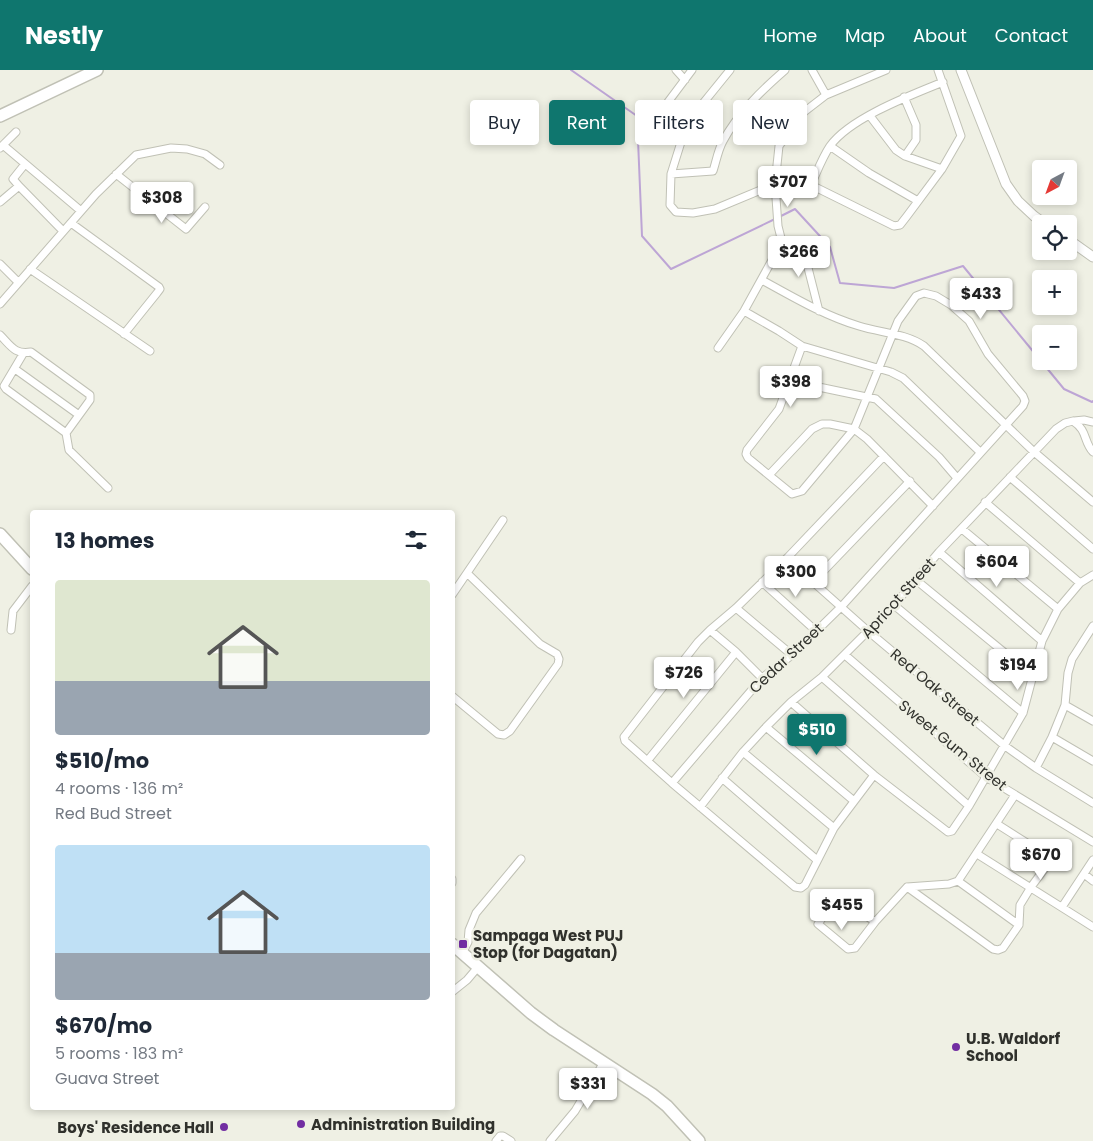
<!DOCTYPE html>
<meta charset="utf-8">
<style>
:root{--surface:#fff;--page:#f2f2f3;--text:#1f2937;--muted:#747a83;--accent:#0f766e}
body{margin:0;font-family:Poppins,sans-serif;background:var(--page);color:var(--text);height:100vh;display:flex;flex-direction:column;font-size:19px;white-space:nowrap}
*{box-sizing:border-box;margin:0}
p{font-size:16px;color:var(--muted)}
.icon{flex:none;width:28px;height:28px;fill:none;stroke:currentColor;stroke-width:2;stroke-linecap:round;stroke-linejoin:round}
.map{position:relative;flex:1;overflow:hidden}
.side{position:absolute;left:30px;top:440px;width:425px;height:600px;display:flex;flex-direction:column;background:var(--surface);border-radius:5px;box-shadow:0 2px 8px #0003}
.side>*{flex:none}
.top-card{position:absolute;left:470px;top:30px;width:475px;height:45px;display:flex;gap:10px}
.needle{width:32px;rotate:221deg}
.controls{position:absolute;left:1032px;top:90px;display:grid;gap:10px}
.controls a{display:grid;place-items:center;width:45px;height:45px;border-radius:5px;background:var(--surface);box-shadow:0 2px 8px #0003;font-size:25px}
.price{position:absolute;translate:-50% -42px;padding:0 11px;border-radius:5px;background:#fff;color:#222;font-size:16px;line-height:32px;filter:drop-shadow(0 1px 2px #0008)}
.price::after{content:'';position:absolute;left:50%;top:30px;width:15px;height:11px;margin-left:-8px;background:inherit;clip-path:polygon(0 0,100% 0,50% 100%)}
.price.current{background:var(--accent);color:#fff}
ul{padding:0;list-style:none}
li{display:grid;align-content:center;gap:10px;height:265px;padding:0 25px}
li span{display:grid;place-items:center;height:155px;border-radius:5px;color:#555}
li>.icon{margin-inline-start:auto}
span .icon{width:90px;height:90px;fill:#fffc;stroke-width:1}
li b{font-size:21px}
h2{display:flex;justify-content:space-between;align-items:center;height:60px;padding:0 25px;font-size:21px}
.chip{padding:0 18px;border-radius:5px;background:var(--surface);box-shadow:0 2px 8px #0003;font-size:18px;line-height:45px}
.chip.current{background:var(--accent);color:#fff}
header{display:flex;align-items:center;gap:30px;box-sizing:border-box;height:70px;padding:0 25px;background:var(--accent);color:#fff}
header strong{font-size:24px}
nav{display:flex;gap:28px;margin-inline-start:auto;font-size:18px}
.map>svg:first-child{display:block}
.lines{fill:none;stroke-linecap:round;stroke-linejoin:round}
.stream{stroke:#bda5d5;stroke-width:2}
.minor-casing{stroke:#c0c1b5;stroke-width:9}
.tertiary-casing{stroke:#c0c1b5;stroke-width:11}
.primary-casing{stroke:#c0c1b5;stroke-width:14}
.minor{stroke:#fff;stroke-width:7}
.tertiary{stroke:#fff;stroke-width:9}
.primary{stroke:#fff;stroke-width:11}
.poi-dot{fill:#722ea2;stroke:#eff0e4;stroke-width:2}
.labels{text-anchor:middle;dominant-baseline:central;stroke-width:5;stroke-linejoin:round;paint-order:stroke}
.street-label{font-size:15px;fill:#30312c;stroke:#eff0e4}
.poi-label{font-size:15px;font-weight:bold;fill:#30312c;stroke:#eff0e4;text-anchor:start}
</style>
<header>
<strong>Nestly</strong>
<nav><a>Home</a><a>Map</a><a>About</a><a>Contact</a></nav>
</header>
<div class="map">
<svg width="1093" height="1071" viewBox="0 0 1093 1071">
<rect width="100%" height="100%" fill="#eff0e4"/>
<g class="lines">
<path class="stream" d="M571,0L637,46L642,166L671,199L775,149
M779,147L795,139L830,177L840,213L894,218L963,196L1041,291
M1041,291L1064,319L1092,332L1093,331"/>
<g class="minor-casing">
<path id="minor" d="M676,0L685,10
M730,0L687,53L671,104L670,135L676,142L693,143L715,139L775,114L794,116L811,115L894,156L900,155L907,146L942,99L961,66L938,0
M812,0L826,25
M904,27L916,55V70L905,86
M665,36L692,0
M870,46L896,80L905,86L942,99
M3,75L81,141
M830,76L869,103L918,131
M0,78L16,62
M116,104L186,159L205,137
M671,104L713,101C716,92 718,80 723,71C738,43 762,20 785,0
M811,115C817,102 822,88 830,76C850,48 911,25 943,12
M19,116L13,109L25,94
M0,132L19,116L63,161
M71,153L159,217L160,219L157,223L124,264
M782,172L800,179L806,190L819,241
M0,194L18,212
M30,199L150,281
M762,210C793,227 825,246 859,256C881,263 905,263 924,276L1033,381L1093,432
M0,234L96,124L136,85L171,78L187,79L205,84L220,95
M744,241L779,261L802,276L891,302L903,308L980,382
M0,265C11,276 15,285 31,282L90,325V330L66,363L69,380L108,418
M718,278L744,241L782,172L778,156L775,114L779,76L804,42L826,25L886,0
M23,284L4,316L6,319L66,363
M15,299L79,345
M790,311L876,329L939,387L957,408
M1074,351L1084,350L1093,352
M769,405L812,359L822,354H830L854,359L867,369L933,436
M1010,407L1093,479
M985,432L1080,513
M962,459L1058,539
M939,482L1042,571
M788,487L813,512L868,561L1005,676L1036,698L1093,733
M916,510L1033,606
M762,512L816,561
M813,512L910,411
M452,525L503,450
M894,535L1023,643
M736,538L792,585
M11,560L13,541L32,516
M710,560L736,582L762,608
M845,585L986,707L1093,772
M822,607L969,736
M452,626L498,664L504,665L510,661L558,594L559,589L557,584L540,574L468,504
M791,632L874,705L948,762L952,761L969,736L1023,643L1042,571L1058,539L1080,513L1093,505
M1065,635L1093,651
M766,657L854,731
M1052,667L1093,691
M743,682L834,758
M648,690L736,582
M1036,698L1052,667L1065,635L1068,603L1072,589L1093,556
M874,705L834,758L805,815L801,818L795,817L672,713L625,671L624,667L698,572L710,560L736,538L788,487L884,386
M722,708L817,790
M672,713L762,608L792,585L842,536L1023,336L1025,331L1023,326L988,284L969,251L951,235L936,226L924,223L916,226L898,251L854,359L802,421L792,424L748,388L746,384L747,380L779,339L802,276
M700,737L743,682L766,657L791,632L822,607L894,535L939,482L1056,359L1065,353L1073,351C1088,361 1083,371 1093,382
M977,784L1093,857
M1084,804L1093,811
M452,809V813
M958,811L1019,855
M907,817L993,879L998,880L1003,878L1019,855L1020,835L1031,817L1048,794L1049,789L1046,785L997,754
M1062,837L1093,790
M875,852L839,826L837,827L818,854L848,879L855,878L875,852L907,817L949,814L958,811L1015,725
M462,883L468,872L469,860L476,843L521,789
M452,922L467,910L478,897
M496,1071L500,1066H503L511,1071
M550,1071L575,1041L604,992"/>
</g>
<g class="tertiary-casing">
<path id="tertiary" d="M961,0L1006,114L1018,131L1034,146L1045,154
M1069,170L1093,187"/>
</g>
<g class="primary-casing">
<path id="primary" d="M0,46L97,0
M0,464L32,499
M452,874L531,943L554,960L652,1024L667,1036L699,1071"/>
</g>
<use href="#minor" class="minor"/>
<use href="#tertiary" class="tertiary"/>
<use href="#primary" class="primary"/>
</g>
<g class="poi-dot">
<rect x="458" y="869" width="10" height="10" rx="2.5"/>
<circle cx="956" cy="977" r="5"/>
<circle cx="301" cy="1054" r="5"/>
<circle cx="224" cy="1057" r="5"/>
</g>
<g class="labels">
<g class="street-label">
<text transform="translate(898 528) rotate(-48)">Apricot Street</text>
<text transform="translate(786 588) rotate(-43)">Cedar Street</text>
<text transform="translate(935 617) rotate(40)">Red Oak Street</text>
<text transform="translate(953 675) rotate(39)">Sweet Gum Street</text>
</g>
<g class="poi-label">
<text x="473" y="865">Sampaga West PUJ<tspan x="473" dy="17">Stop (for Dagatan)</tspan></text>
<text x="966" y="968">U.B. Waldorf<tspan x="966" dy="17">School</tspan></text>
<text x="311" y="1054">Administration Building</text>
<text x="214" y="1057" text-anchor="end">Boys' Residence Hall</text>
</g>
</g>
</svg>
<div class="controls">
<a><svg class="needle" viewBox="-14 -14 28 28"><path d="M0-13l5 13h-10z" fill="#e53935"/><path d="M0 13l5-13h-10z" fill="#747a83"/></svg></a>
<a><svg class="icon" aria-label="locate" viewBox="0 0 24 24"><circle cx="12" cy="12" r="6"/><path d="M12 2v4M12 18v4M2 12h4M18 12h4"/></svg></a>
<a>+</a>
<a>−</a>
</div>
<b class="price" style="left:788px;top:138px">$707</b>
<b class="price" style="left:162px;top:154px">$308</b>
<b class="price" style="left:799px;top:208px">$266</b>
<b class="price" style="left:981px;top:250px">$433</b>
<b class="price" style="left:791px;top:338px">$398</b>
<b class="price" style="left:997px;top:518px">$604</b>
<b class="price" style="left:796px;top:528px">$300</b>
<b class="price" style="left:1018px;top:621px">$194</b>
<b class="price" style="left:684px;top:629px">$726</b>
<b class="price current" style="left:817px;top:686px">$510</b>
<b class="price" style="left:1041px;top:811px">$670</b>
<b class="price" style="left:842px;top:861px">$455</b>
<b class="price" style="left:588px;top:1040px">$331</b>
<div class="top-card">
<a class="chip">Buy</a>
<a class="chip current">Rent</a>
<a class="chip">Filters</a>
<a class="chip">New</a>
</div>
<section class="side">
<h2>13 homes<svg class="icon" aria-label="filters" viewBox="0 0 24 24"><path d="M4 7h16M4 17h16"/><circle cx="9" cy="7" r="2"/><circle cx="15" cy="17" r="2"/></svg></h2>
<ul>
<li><span style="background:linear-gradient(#dfe7d0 65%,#9aa5b1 0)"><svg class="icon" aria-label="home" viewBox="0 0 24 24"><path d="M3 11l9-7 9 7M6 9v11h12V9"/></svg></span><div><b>$510/mo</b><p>4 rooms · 136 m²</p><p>Red Bud Street</p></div></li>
<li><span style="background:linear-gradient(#bfe0f5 70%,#9aa5b1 0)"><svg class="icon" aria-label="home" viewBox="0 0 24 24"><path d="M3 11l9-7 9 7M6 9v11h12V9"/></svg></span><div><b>$670/mo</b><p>5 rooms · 183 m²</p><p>Guava Street</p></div></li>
</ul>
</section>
</div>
